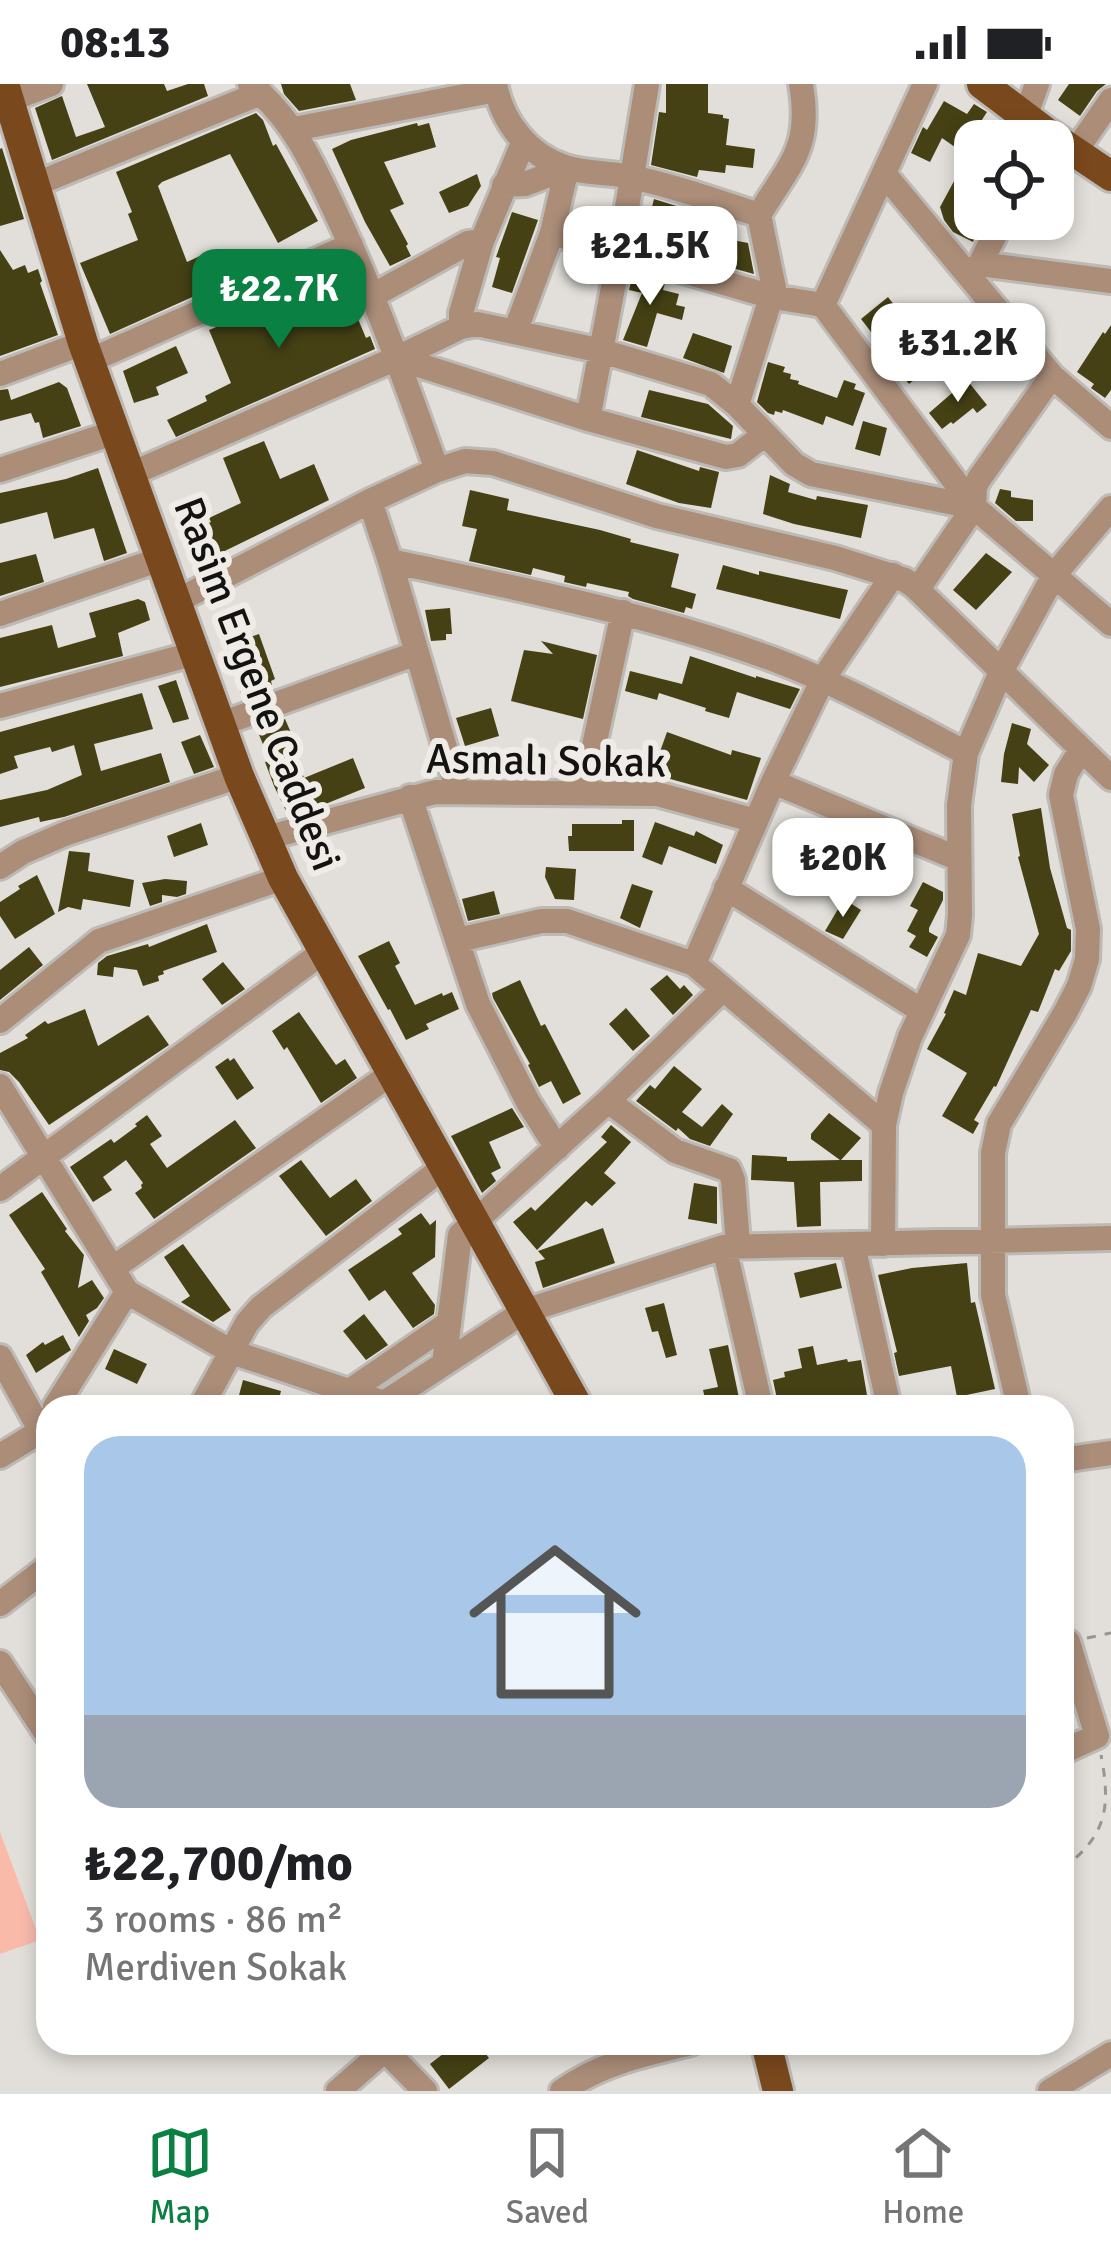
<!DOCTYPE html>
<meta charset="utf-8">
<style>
:root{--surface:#fff;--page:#f6f6f6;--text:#202124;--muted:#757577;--line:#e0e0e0;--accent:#0b8043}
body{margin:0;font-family:Signika,sans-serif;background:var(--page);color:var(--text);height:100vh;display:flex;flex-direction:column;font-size:45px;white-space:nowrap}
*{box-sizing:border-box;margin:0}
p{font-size:39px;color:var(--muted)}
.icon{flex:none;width:66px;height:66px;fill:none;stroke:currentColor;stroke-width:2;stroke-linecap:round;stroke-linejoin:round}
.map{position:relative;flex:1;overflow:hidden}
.panel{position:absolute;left:36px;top:1311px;width:1038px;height:660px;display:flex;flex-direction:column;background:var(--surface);border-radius:36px;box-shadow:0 6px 18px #0003}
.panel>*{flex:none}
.buttons{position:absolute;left:954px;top:36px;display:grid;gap:24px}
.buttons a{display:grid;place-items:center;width:120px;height:120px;border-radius:24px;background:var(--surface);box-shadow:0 6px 18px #0003;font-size:60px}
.price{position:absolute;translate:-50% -102px;padding:0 27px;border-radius:24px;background:#fff;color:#222;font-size:39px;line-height:78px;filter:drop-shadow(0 3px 6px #0008)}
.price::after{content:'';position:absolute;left:50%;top:72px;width:36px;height:27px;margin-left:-18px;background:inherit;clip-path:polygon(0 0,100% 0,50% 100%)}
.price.on{background:var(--accent);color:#fff}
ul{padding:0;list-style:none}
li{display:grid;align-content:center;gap:24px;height:636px;padding:0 48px}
li span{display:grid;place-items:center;height:372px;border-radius:36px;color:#555}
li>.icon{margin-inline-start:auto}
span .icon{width:216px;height:216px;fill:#fffc;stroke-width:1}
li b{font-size:51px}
.status{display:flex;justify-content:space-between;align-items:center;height:84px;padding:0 60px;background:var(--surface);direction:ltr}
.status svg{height:33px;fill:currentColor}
.tabs{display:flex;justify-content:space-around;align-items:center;height:168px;border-top:3px solid var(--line);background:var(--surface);font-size:33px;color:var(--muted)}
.tabs a{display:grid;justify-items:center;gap:6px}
.tabs .on{color:var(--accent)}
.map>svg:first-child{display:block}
.green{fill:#f9baaa}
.building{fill:#454115}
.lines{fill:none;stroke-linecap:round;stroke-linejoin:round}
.minor-casing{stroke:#bdbab6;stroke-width:30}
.major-casing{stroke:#bdbab6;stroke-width:36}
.path{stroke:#989592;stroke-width:3;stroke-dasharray:9 9;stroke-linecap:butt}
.minor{stroke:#ab8d78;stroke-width:24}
.major{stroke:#7a481d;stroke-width:30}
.labels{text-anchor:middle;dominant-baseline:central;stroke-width:12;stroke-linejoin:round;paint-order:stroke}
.street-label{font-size:42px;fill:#141311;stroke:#efece7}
</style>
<div class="status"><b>08:13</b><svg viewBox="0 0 49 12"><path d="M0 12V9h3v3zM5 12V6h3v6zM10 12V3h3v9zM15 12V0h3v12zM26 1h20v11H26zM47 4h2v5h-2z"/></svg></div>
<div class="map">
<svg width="1111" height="2007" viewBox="0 0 1111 2007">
<rect width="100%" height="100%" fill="#e2dfda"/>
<path class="green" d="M0,1748L40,1856L0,1870Z"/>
<path class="building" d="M87,0H164L167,7L188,0H204L208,12L52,76L35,24L62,12L76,53L105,43Z
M281,0H350L356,16L299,27L284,10Z
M666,0H708V29L723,31V34L729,35L726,61L755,65L753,84L726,81L725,89L699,86L697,93L651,81L659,28L666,29Z
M1069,0H1106L1097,7L1080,32L1058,16Z
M944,17L967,30L974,20L987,28L978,42L981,44L975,52V92L964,108L972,112L969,118L975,121V135H984L973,158L953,148L944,136L940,123L959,88L955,85L965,70L942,54L930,78L911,69L923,43L927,46Z
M256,29L263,36L273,62L276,60L318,137L278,159L230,70L162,98L158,102L187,178L213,166L228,197L110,250L80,179L138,156L128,130L132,128L116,88Z
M417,39L418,42L429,39L436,63L384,78L404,120L390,126L408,160L406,162L411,172L390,182L365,138L332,65L351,56Z
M2,64L24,135L0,142V65Z
M477,90L481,102L468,122L449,129L439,108Z
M654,115L715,134L710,156L681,150L682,143L649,135Z
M512,128L538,136L512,209L492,203L500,174L496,173Z
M727,155L748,159L754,190L721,181Z
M0,166L13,186L25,181L28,189L38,185L42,197L40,199L58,251L0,272Z
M633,189L665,199L663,206L679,210L676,221L685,223L682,236L657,229L647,263L623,256L642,209L629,206Z
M334,194L353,237L358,235L366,254L370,252L375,265L176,353L167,336L207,317L205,312L231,299L209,246Z
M888,213L902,231L875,253L861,235Z
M1111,241V306L1105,314L1091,304L1094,300L1077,288L1103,248L1105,250Z
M982,244L1002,263L967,290L950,268Z
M693,249L732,262L724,289L683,274Z
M927,256L942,274L909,300L894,282Z
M176,262L188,289L156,303L159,311L134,319L123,287Z
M768,278L785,283L783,288L791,290L790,295L799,297L798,300L837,314L844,296L856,300L854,305L865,309L853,342L826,332L823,341L783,326L782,329L775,327L774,331L768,329L757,318Z
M967,296L987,321L977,329L973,324L953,340L951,338L942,345L929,329Z
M59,298L67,304L81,342L43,354L39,338L35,339L31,329L0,337V306L8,305L11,316Z
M649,306L708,320L733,342L731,355L641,333Z
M863,337L887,344L880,372L855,365Z
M264,357L280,395L314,380L329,416L196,481L182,450L211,438L209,434L241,419L223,374Z
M637,366L699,387L700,383L719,388L711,424L679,419L626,400Z
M98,384L127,469L104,477L94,444L54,455L47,428L0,440V409L66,395Z
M770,391L790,400L788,408L816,416L817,412L868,421L861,454L794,440L763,430Z
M1000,405L1011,407V413L1033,416V437H1016L995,419Z
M470,406L509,415L507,426L600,446L631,455L630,458L679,470L671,503L696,510L692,525L686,523L684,529L633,515L628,512L629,508L587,499L586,503L564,498L565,492L533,484L531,491L469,477L477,445L462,442Z
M986,469L1012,488L976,526L953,506Z
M36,470L44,498L0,512V479Z
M723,481L759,491V487L848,506L840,535L716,505Z
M138,515L145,518L150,536L118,549L123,572L0,603V554L52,541L58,564L96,553L89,529Z
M450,524L452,550H446V556L431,557L425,526Z
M259,550L275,595L271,597L272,601L242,612L226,562Z
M541,557L597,571L583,635L511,617L524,566L553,570Z
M690,572L756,594V592L800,605L790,625L737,608L729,634L705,627L706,624L659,609L657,616L625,607L630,587L682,600Z
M176,596L189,635L173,639L158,602Z
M142,609L153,645L94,660L101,687L161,669L170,698L64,733L40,738L39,733L0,743V716L47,706L82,691L74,661L52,668L50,663L14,672L18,684L0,690V648Z
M491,624L499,652L465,662L456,634Z
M285,635L295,658L292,659L304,694L353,674L365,704L318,723L288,731L274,702L265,678L270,677L257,646Z
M1012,639L1031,645L1027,660L1049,681L1034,698L1019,683L1018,700L1001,698L1004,670Z
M667,648L731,671L732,666L761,674L747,716L652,690Z
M200,651L214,683L194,690L181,658Z
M1041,724L1050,784L1067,844L1071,846V867L1059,887L1055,885L1038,928L1031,926L996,1003L994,1002L974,1036L979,1039L973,1050L942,1032L967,989L927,965L946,930L944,929L954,906L966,911L978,869L1021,882L1039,850L1018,773L1020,772L1012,730Z
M622,736H634V767H569L568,752H572V740H622Z
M655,738L694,752L696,747L723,761L716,780L669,762L662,781L642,773Z
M201,739L208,761L174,773L167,752Z
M69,767L90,769L88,787L134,796L130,823L83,815L81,826L68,823L58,828Z
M546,783L576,785L574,816L555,815L545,793Z
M37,791L55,830L15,855L0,832V818L20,805L18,802Z
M165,795L187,797L186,810L177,813L162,811V818L150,822L142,799Z
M923,798L943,808V816L929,844V848L938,853L927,873L909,863L916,852L907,847L918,826L910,822Z
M632,800L653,807L640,844L620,834Z
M494,807L500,830L468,837L462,815Z
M844,815L861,826L843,855L825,847Z
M207,840L217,868L163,887L164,890L158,892L159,897L143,902L137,886L114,883L113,893L97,891L98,879L107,872L148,860L149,863Z
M389,857L400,879L395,882L415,921L442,909L443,912L452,908L459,925L426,940L429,945L406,956L390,925L388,926L358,872Z
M29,863L43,881L0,916V886Z
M223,878L245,905L222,921L202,895Z
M667,891L680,905L684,901L693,911L673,931L650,905Z
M520,896L541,942L545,940L581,1010L563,1020L551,997L539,1003L528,981L530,980L493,914L492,909Z
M626,924L650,952L633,967L609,940Z
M85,925L98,962L148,931L169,961L49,1041L19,998L9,988L0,986V969L28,954L25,951L45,937L48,940Z
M299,928L336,981L345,975L357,994L321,1019L287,963L284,966L272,947Z
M228,974L230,977L234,974L254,1004L237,1016L215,983Z
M674,982L702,1005L682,1028L702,1043L722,1020L733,1030L710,1062L690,1055L678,1044L676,1047L636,1017L650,1001L655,1005Z
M512,1024L524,1043L489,1058L501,1084L491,1089L496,1097L482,1109L451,1052Z
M829,1029L861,1054L841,1076H862V1097L820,1098L821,1142L797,1143L794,1098L751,1096L752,1071L787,1073V1077L840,1076L811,1055V1050Z
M147,1031L162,1052L150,1060L167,1084L235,1036L256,1064L154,1135L135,1109L142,1104L141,1101L143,1099L126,1076L103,1093L112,1106L93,1118L70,1083L111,1055L114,1059L137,1042L135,1040Z
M611,1041L631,1058L604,1089L616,1099L592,1122L586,1117L537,1166L513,1138L531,1123L535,1127L607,1058L601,1053Z
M301,1076L330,1114L356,1095L372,1117L326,1152L279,1092Z
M694,1099L717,1103V1140L688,1135Z
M42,1108L67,1145L65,1147L84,1171L78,1204L92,1196L104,1214L97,1224L86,1231L89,1237L79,1253L41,1188L45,1185L9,1131Z
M421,1129L430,1141L436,1136L435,1173L412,1189L435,1221L434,1230L413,1244L385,1206L369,1217L348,1186L402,1150L398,1145Z
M603,1144L615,1179L543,1204L535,1178L545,1175L538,1167Z
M183,1160L231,1226L213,1238L181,1218L190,1212L164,1173Z
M836,1179L842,1204L800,1214L794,1189Z
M967,1179L971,1219L975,1218L995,1305L957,1313L951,1282L899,1292L894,1269L897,1268L878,1191L912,1184Z
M664,1219L677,1271L666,1274L658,1247L652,1248L645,1224Z
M364,1230L388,1261L366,1276L343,1247Z
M63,1251L71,1266L36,1289L26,1271L43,1258L45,1261Z
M728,1261L740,1319L707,1323L703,1306L718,1303L709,1265Z
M813,1262L817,1281L847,1275L848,1278L861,1276L869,1323H791L789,1313L777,1315L773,1296L785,1293L784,1288L802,1284L798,1265Z
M114,1265L147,1280L137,1300L105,1285Z
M243,1296L281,1307L277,1323H253L237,1319Z
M457,1959H477L489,1974L449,2005L430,1980Z"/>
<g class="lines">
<g class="minor-casing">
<path id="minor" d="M250,0C293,35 313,80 336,129C375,212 406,299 437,386
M495,0C502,38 528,71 565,83C586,90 610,88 631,93C674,102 717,117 759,131L774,204L737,321
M9,16L51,0
M1025,33L1037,0
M294,45L496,6
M1075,68L1111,16
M885,91L1052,292L1111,343
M36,100L261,9
M504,101L525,100L567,84
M759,131C790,79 812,65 801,0
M552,149L773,213L823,221
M980,180L1111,197
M970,189L980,180L1003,135
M372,212L468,159L482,157
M823,221L974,423L1111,540
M823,221L925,0
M461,243V229L482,157L524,57
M515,248L552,149L567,84
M397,274L588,335L726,373L738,371L765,350
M89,277L351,161
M0,290L83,259
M588,335L620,167L647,0
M0,386L116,348
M131,390L397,274L461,243L477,240L602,267L711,300L737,321L794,380L811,390L974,423
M370,417L390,477L458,708
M974,423L975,403L979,395L1052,292
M390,477C520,505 650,530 775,576C841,601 903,636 966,669
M918,505L974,423
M177,517L370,417L437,386L465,377L493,379L657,432L835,474L905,496L914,502L1111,694
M0,530L161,475
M0,622L196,569
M221,640L417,569
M773,698L959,775
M584,708L623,528
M410,713L478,920L528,1018L557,1064
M266,754L435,708L657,710L756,737
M0,783L23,768L67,749L239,692
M726,804L922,927
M458,856L541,837H567L694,880L884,1041
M694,880L773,698L823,595L893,491
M0,937L99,857L283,794
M0,1002L127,1208L232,1268L384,1319
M608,1017L675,1067L729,1086L733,1096L738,1161
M0,1105L323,868
M883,1160L884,1041L891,1009L910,953L958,851L960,831L959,721L966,669L1001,588L1054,491L1111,424
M853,1161L889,1323
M724,1163L761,1323
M113,1184L391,990
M0,1273L48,1360
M444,1280L460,1151L608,1017L722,906
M350,1307L449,1239
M55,1323L127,1208
M201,1323L247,1239L261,1223L444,1083
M383,1323L384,1319L525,1227L724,1163L1111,1154
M1019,1323L993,1211V1069L999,1040L1065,929L1079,902L1087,875L1088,845L1061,711L1066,690L1081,666
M0,1372L41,1347L48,1335
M1062,1376L1111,1369
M0,1520L48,1483
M1062,1561L1068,1558L1097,1652L1062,1668
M0,1579L48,1652
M385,1966L425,2007
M338,2007L393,1959
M562,2007C601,1979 646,1970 691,1959
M1050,2007L1111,1970"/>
</g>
<g class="major-casing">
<path id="major" d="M4,0L83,259L239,692L283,794L578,1323
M982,0L1047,49L1111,92
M766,1959L778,2007"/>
</g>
<path class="path" d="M1087,1554L1111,1549
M1062,1785C1107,1752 1111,1723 1101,1671"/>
<use href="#minor" class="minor"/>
<use href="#major" class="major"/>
</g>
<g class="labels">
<g class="street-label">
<text transform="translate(257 600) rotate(69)">Rasim Ergene Caddesi</text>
<text transform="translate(546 677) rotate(1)">Asmalı Sokak</text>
</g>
</g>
</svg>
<div class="buttons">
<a><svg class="icon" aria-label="locate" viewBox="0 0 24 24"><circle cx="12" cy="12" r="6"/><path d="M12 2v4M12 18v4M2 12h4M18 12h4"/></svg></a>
</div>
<b class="price" style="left:650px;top:224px">₺21.5K</b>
<b class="price on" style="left:279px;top:267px">₺22.7K</b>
<b class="price" style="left:958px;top:321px">₺31.2K</b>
<b class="price" style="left:843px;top:836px">₺20K</b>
<section class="panel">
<ul>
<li><span style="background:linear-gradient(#a9c7e8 75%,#9aa5b1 0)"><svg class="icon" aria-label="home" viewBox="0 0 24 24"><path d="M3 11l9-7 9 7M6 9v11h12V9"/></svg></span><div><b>₺22,700/mo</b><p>3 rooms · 86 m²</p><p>Merdiven Sokak</p></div></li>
</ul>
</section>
</div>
<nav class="tabs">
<a class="on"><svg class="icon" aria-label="map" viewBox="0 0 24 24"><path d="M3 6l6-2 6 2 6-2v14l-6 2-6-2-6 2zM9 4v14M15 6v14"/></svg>Map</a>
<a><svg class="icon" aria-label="saved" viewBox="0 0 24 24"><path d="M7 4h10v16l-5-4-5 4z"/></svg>Saved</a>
<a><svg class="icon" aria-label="home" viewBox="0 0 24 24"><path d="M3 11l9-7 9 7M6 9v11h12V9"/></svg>Home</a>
</nav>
